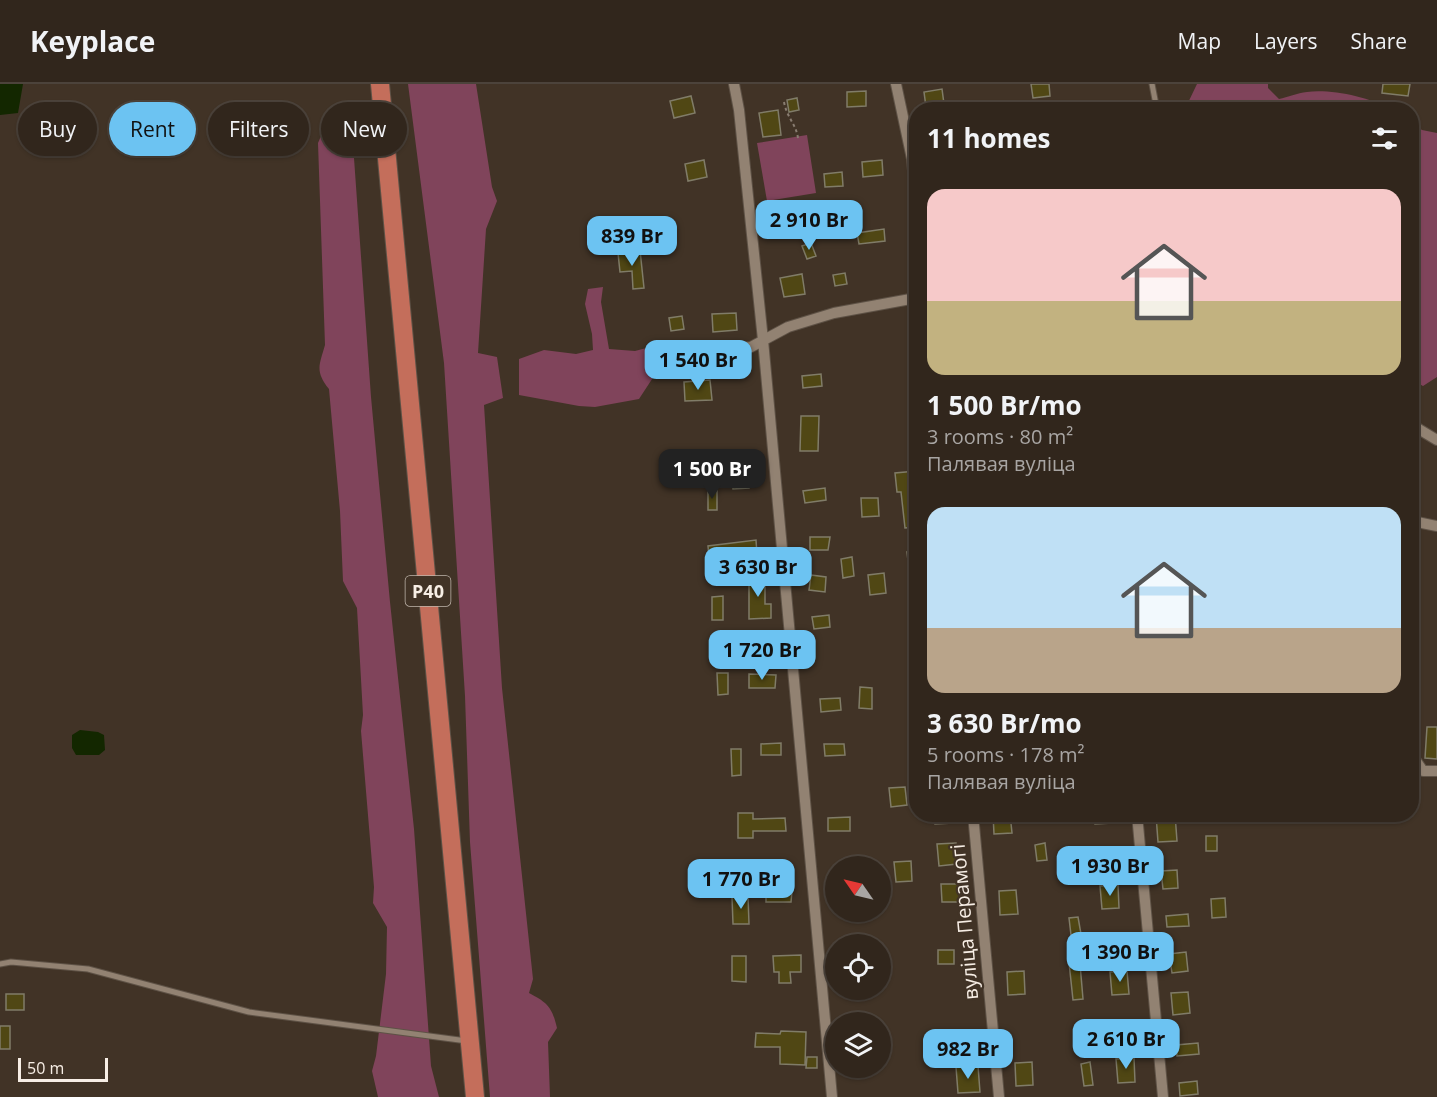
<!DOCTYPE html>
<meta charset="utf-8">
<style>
:root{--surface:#31261c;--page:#392e25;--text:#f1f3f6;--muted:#a8a5a3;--line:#4c433b;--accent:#6cc3f2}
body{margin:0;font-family:"Open Sans",sans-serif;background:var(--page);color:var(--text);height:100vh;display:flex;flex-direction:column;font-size:22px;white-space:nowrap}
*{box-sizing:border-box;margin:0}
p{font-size:20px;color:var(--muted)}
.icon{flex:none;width:33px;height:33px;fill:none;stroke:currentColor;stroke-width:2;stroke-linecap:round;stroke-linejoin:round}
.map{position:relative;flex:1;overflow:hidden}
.details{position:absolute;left:909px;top:18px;width:510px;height:720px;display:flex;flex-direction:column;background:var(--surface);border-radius:24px;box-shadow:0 2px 4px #0004,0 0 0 2px var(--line)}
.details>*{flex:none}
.hud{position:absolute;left:18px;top:18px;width:570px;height:54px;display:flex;gap:12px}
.needle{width:39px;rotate:304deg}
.tools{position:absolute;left:825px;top:772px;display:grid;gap:12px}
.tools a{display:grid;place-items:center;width:66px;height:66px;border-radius:50%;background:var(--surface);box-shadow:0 2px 4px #0004,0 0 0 2px var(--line);font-size:30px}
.scale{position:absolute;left:18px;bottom:15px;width:90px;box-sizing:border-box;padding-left:6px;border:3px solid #f7eee5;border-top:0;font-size:16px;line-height:21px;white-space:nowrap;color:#f7eee5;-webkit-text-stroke:4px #413326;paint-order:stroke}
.price{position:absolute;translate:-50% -51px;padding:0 14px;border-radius:12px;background:var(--accent);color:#111;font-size:20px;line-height:39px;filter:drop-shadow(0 2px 3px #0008)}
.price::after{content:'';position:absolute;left:50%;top:36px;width:18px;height:14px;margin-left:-9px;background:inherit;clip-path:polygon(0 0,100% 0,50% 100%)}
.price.active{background:#222;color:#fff}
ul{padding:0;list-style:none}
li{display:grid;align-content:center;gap:12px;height:318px;padding:0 18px}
li span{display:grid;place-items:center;height:186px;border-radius:18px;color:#555}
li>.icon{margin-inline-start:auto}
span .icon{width:108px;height:108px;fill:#fffc;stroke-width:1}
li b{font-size:26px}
h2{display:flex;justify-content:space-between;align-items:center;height:72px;padding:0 18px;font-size:26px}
.chip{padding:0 21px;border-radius:27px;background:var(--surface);box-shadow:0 2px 4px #0004,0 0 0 2px var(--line);font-size:21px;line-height:54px}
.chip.active{background:var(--accent);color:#111}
header{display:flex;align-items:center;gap:36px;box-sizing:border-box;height:84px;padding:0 30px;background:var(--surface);border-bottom:2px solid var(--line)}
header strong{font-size:28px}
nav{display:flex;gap:33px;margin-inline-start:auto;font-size:21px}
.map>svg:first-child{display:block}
.green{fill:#80445b}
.water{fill:#132700}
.building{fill:#504714;stroke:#807c68;stroke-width:1.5}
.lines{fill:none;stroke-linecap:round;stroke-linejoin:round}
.service-casing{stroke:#5e5246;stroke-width:7}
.minor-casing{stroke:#5e5246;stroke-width:12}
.primary-casing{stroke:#5e5246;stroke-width:20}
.path{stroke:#897d71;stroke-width:2;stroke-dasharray:3 3;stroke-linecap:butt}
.service{stroke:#928272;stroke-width:5}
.minor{stroke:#928272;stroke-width:10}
.primary{stroke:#c46e5b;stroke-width:18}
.labels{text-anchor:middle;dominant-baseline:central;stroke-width:4.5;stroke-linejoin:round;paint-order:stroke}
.shield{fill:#413326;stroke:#c0b6ac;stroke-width:1.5}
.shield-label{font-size:18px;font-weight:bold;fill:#f7eee5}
.street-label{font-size:20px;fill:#f7eee5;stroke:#413326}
</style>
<header>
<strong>Keyplace</strong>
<nav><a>Map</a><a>Layers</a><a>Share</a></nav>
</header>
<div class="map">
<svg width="1437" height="1013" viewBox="0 0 1437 1013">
<rect width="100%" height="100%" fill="#413326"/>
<path class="green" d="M408,0H476L492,103L497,117L486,145L478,269L497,273L503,314L484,321L502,604L533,895L529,909C548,919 552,923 557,944L548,958L550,1013H490L470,758L465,612L444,279Z
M1197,0H1268V4L1279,15C1288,13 1297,9 1307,8C1331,5 1369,13 1390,25H1185Z
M337,36L350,44L353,60L371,313L390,518L414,745L431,982L439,1013H378L372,987L376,972L386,890L387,843L373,819L374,803L361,647L363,631L357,524L343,497L340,427L329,305C315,287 319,282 325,261L318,59L324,45Z
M1412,39L1422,46L1437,49V293L1423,302L1412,296Z
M807,51L816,109L767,117L757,59Z
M603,203L601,218L609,265L635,267L650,263L664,270L668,279L656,289L639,315L595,323L579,322L519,311V275L544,266L576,270L593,266L592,250L585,220L588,205Z"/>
<path class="water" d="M0,0H23L18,29L0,31Z
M80,646L98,648L104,651L105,666L99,671H76L72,664V651Z"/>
<path class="building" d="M1031,0H1049L1050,12L1033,14Z
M1383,0H1410L1408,12L1382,9Z
M942,5L944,20L926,23L924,8Z
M866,7V22L847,23V8Z
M691,12L695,29L674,34L670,17Z
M797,14L799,26L789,28L787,16Z
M778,26L781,51L763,53L759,29Z
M704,76L707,93L688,97L685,80Z
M882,76L883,91L863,93L862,78Z
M842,88L843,102L825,103L824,90Z
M884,145L885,157L859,160L857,149Z
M811,159L816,172L807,175L802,162Z
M640,166L644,204L633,205L632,187L620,188L618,169Z
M845,189L847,200L835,202L833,191Z
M802,190L805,210L784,213L780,194Z
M736,229L737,246L713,248L712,230Z
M682,232L684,245L671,247L669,234Z
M821,290L822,302L803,304L802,292Z
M710,296L712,316L685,317L684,298Z
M801,332H819L818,367H800Z
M745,372L758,373L757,385H745Z
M916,387V443L905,444L901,408H897L895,389Z
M732,388H748L749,404L733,405Z
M825,404L826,416L805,419L803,407Z
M708,405L717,406V426H708Z
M861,414H878L879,432L862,433Z
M810,453H830L828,466H810Z
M756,456L757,470L709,473L708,462Z
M916,467V495H910L907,468Z
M852,473L854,492L843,494L841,475Z
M884,489L886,509L870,511L868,491Z
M749,491H765V520H771V534L749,535Z
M811,491L826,493L825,508L809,506Z
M723,512V536H712V513Z
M829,531L830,543L814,545L812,533Z
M717,589H728V610L718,611Z
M749,590L776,591L775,604H749Z
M860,603L872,604V625L859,624Z
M840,614L841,626L821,628L820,615Z
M1427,643H1437V675L1425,674Z
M781,659V671H761V660Z
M824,660H844L845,671L825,672Z
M731,665H741V691L732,692Z
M905,703L907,721L891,723L889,704Z
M738,729H753V735L785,734L786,747H753V754H738Z
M934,730H953V739L935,740Z
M993,730H1010L1012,749L994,750Z
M1094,730H1111L1112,739L1095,740Z
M1175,730L1177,757L1158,758L1156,731Z
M850,733V747H828V734Z
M1206,752H1217V767H1206Z
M956,759L957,780L939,782L937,760Z
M1045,759L1047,776L1037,777L1035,761Z
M911,777L912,797L896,798L894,778Z
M1177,786L1178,804L1163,805L1161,787Z
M941,800H960L961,818H942Z
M1118,801L1119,824L1102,825L1100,802Z
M766,806L792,807L791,818H766Z
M1016,806L1018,830L1000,831L999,807Z
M748,812L749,840H733L732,813Z
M1225,814L1226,833L1212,834L1211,815Z
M1188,830L1189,842L1167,843L1166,832Z
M1078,833L1081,850L1071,851L1069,834Z
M938,866H954V880H938Z
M1079,868L1083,915L1073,916L1068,869Z
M1186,868L1188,887L1172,889L1169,870Z
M801,871V888H790L791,899H779V888H774L773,872Z
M732,872H746V898L732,897Z
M1024,887L1025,910L1008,911L1007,888Z
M1127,887L1129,910L1112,911L1110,888Z
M1188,908L1190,929L1173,931L1171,909Z
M6,910H24V926H6Z
M0,942H10V965H0Z
M781,947L806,948L805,981L780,980V963H755L756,949L780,950Z
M1136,947L1137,961L1125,962L1124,948Z
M1198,959L1199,970L1177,972L1176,961Z
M807,973H817V984H806Z
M1134,974L1135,998L1118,999L1116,975Z
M1032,978L1033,1001L1016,1002L1015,979Z
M1090,978L1093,1001L1084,1002L1081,980Z
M978,982L980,1008L958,1009L956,983Z
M1197,997L1198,1010L1180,1012L1179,999Z"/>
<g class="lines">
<g class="service-casing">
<path id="service" d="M1152,0L1157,26
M1030,26V23
M0,880L11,878L88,885L249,928L467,957"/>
</g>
<g class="minor-casing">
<path id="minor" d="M734,0L739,26L763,256L832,1013
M896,0L912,75L916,122
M664,270L751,263L788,243L834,229L916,214
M1412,341L1437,356
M1412,437L1437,442
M1412,671L1423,687H1437
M973,730L999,1013
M1137,730L1163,1013"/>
</g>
<g class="primary-casing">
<path id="primary" d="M380,0L475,1013"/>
</g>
<path class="path" d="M784,18C787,34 796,40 798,54"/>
<use href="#service" class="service"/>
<use href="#minor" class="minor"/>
<use href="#primary" class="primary"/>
</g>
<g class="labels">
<rect class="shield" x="405.5" y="492" width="45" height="30" rx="4.5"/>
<g class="shield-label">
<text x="428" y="507">Р40</text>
</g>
<g class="street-label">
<text transform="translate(964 838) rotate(-95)">вуліца Перамогі</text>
</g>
</g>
</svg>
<div class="tools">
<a><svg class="needle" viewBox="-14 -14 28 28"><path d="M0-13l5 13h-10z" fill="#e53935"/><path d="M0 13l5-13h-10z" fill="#a8a5a3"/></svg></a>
<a><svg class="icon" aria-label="locate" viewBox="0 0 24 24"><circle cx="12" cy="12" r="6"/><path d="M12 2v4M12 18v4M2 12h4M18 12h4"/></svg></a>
<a><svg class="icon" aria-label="layers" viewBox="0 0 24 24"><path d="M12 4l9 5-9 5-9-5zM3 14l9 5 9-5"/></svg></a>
</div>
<div class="scale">50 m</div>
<b class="price" style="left:809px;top:167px">2 910 Br</b>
<b class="price" style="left:632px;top:183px">839 Br</b>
<b class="price" style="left:698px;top:307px">1 540 Br</b>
<b class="price active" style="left:712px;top:416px">1 500 Br</b>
<b class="price" style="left:758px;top:514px">3 630 Br</b>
<b class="price" style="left:762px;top:597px">1 720 Br</b>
<b class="price" style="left:1110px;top:813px">1 930 Br</b>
<b class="price" style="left:741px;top:826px">1 770 Br</b>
<b class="price" style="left:1120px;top:899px">1 390 Br</b>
<b class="price" style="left:1126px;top:986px">2 610 Br</b>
<b class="price" style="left:968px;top:996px">982 Br</b>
<div class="hud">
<a class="chip">Buy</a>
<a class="chip active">Rent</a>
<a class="chip">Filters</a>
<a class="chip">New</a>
</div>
<section class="details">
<h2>11 homes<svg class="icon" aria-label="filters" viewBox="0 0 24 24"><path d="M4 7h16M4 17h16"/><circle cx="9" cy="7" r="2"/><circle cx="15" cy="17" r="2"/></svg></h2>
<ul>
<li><span style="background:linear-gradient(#f6c9c9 60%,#c2b280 0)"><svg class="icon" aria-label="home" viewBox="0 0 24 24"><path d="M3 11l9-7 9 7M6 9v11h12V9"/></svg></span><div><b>1 500 Br/mo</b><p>3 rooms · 80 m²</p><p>Палявая вуліца</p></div></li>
<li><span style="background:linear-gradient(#bfe0f5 65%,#b9a48a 0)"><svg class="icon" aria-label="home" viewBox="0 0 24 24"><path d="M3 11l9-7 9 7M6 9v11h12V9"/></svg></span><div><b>3 630 Br/mo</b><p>5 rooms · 178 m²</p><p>Палявая вуліца</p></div></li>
</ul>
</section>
</div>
